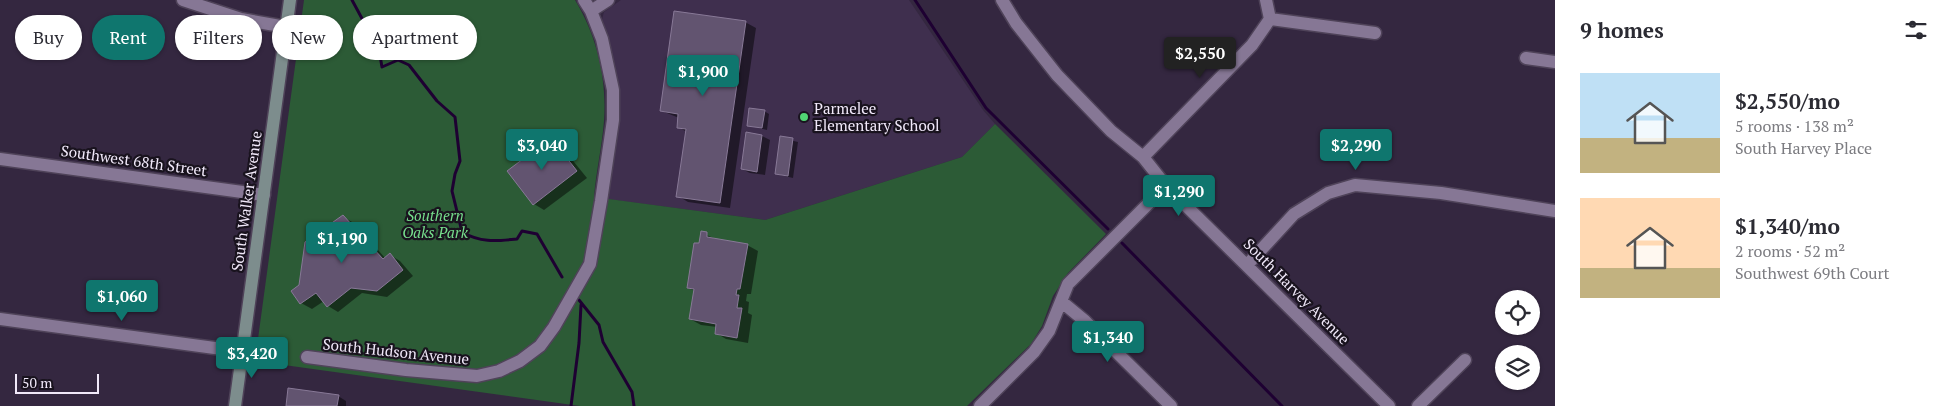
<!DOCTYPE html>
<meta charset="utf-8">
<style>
:root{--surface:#fff;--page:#f2f2f3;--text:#2b2b33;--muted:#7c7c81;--accent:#0f766e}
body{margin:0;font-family:"PT Serif",serif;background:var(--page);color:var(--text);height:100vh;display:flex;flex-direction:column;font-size:19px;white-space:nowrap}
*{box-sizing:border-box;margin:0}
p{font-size:16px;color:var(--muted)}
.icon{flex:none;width:28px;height:28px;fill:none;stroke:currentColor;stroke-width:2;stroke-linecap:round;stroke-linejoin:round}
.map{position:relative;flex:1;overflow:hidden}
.side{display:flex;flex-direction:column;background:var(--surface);width:400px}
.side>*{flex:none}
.hud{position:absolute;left:15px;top:15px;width:475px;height:45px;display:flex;gap:10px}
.tools{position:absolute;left:1495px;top:290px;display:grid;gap:10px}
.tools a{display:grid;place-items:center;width:45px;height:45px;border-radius:50%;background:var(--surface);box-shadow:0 1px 4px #0004;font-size:25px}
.scale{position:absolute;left:15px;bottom:12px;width:84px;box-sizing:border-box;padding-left:5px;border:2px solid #f1e9fa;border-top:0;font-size:14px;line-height:18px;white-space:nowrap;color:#f1e9fa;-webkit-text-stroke:4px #19131e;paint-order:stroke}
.price{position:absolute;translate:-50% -42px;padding:0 11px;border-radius:5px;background:var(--accent);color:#fff;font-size:16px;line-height:32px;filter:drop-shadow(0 1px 2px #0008)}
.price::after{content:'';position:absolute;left:50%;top:30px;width:15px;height:11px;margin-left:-8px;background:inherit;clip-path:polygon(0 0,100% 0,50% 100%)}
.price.active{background:#222;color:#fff}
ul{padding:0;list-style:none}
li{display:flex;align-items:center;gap:15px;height:125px;padding:0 25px}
li span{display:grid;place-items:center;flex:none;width:140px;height:100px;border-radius:0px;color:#555}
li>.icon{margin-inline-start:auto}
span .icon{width:60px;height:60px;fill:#fffc;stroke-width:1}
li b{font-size:21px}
h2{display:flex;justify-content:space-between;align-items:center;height:60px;padding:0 25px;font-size:21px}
.pill{padding:0 18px;border-radius:22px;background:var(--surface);box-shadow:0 1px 4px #0004;font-size:18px;line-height:45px}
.pill.active{background:var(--accent);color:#fff}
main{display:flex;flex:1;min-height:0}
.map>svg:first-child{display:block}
.built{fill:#3f2f4e}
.green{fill:#2c5b36}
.shadow{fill:#0007}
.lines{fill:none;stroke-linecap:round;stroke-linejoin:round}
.stream{stroke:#1e0032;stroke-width:3}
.building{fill:#625470;stroke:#887997}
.street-casing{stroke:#4f4359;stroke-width:15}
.secondary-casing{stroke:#4f4359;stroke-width:15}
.street{stroke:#867795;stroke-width:12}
.secondary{stroke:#7d8d8d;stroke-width:12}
.poi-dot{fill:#51d674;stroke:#19131e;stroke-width:2}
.labels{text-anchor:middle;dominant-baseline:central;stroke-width:4.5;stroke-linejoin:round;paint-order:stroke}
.poi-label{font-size:15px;fill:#f1e9fa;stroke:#19131e;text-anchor:start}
.street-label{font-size:15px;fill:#f1e9fa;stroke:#19131e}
.park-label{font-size:15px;font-style:italic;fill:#76dd8c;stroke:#19131e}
</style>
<main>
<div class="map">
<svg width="1555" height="406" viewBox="0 0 1555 406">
<rect width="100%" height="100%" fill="#342740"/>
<path class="built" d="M621,0H909L983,110L995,124L962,157L765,220L607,199L618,129L619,107L615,64L601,23L604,12Z"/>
<path class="green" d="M304,0H575C597,36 607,79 604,121C602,146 596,172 594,197L765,220L962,157L995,124L1106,234L1068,273L1053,296L1042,326L1031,344L967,406H580L255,361Z"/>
<path class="shadow" d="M745,22L756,28L730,208L688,202L678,196L687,132L678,127L679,118L662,111Z
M764,111L769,114L767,130L748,125Z
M762,136L770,140L765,175L750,173L742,169Z
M781,138L798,142L793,178L776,174Z
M551,140L561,146L587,178L544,210L534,204Z
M343,217L354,223L386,259L390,255L400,261L413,276L387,297L362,293L338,312L328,306L324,301L312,309L301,303L300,286Z
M702,233L718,240L747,245L758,251L751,294H747L746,301L749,302L748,313L752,315L748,343L726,339L716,333L717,327L701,325L690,319L695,291L688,288Z
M338,396L346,401V406H287Z"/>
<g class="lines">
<path class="stream" d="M352,0L379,50L382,67L398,60L409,65L437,101L455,117L460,161L455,174L452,191L462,232C481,243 496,241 517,239L522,231L537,234L562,277
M915,0L986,108L1108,229
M1122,243L1282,406
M579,300L599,325L603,342L632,392L634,406
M571,406L579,343L581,305"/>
</g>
<path class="building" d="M674,11L746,21L720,203L676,197L686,129L677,128L678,114L660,111Z
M749,108L765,110L762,128L747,126Z
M746,132L762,135L757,172L741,169Z
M780,136L793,138L788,176L775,174Z
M551,138L577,171L533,205L507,171Z
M343,215L383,259L390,253L403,270L377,291L351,288L327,307L316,293L300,304L291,291L299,285L305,242Z
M701,231L707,232V237L748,244L740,289H737L736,295H739L737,308H742L737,338L715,334L716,324L689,319L694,289L687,288L694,243H699Z
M288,388L339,395L337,406H286Z"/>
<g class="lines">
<g class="street-casing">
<path id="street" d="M183,0L241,19L286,27
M584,0L591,11L608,0
M1002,0L1016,23L1057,75L1111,131L1143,157L1166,186L1389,406
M1270,19L1375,33
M1526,58L1555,62
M1143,157L1252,45L1270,19L1266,0
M0,159L264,195
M1248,264L1294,214L1328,193L1355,185L1441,193L1555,211
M1062,302L1085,321L1171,406
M0,319L222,349H242
M307,357L406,370L477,376L499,371L520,361L540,346L554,327L590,264L601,201L613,120V90L602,39L591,11
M980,406L1034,352L1049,331L1068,284L1166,186
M1418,406L1465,360"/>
</g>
<g class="secondary-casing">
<path id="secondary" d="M235,406L290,0"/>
</g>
<use href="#street" class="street"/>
<use href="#secondary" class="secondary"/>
</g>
<circle class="poi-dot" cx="804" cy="117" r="5"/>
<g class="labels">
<g class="poi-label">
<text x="814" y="108">Parmelee<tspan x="814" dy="17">Elementary School</tspan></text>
</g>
<g class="street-label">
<text transform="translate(134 160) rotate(8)">Southwest 68th Street</text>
<text transform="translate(246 201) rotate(-82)">South Walker Avenue</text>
<text transform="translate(1297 291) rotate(45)">South Harvey Avenue</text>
<text transform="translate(396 351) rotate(6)">South Hudson Avenue</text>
</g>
<g class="park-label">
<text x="435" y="215">Southern<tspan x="435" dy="17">Oaks Park</tspan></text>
</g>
</g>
</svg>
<div class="tools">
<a><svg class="icon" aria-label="locate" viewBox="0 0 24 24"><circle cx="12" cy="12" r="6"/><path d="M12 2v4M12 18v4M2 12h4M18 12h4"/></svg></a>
<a><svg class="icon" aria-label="layers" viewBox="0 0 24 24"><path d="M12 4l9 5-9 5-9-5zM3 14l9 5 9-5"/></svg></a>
</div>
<div class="scale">50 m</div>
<b class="price active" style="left:1200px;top:79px">$2,550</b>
<b class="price" style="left:703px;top:97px">$1,900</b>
<b class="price" style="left:542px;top:171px">$3,040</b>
<b class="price" style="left:1356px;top:171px">$2,290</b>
<b class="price" style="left:1179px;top:217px">$1,290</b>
<b class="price" style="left:342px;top:264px">$1,190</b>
<b class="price" style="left:122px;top:322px">$1,060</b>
<b class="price" style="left:1108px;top:363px">$1,340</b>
<b class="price" style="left:252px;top:379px">$3,420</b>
<div class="hud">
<a class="pill">Buy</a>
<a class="pill active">Rent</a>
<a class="pill">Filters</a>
<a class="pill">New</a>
<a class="pill">Apartment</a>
</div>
</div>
<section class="side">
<h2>9 homes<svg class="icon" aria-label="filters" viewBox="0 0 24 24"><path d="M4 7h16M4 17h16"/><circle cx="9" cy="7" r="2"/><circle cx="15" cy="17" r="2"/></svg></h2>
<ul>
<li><span style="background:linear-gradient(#bfe0f5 65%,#c2b280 0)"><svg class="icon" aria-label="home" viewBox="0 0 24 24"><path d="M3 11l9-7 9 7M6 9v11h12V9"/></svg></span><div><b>$2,550/mo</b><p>5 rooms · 138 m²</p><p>South Harvey Place</p></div></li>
<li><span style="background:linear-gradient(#ffd9b3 70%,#c2b280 0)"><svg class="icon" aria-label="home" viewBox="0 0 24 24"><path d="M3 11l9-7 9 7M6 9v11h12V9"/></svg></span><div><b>$1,340/mo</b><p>2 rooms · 52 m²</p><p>Southwest 69th Court</p></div></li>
</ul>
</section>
</main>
